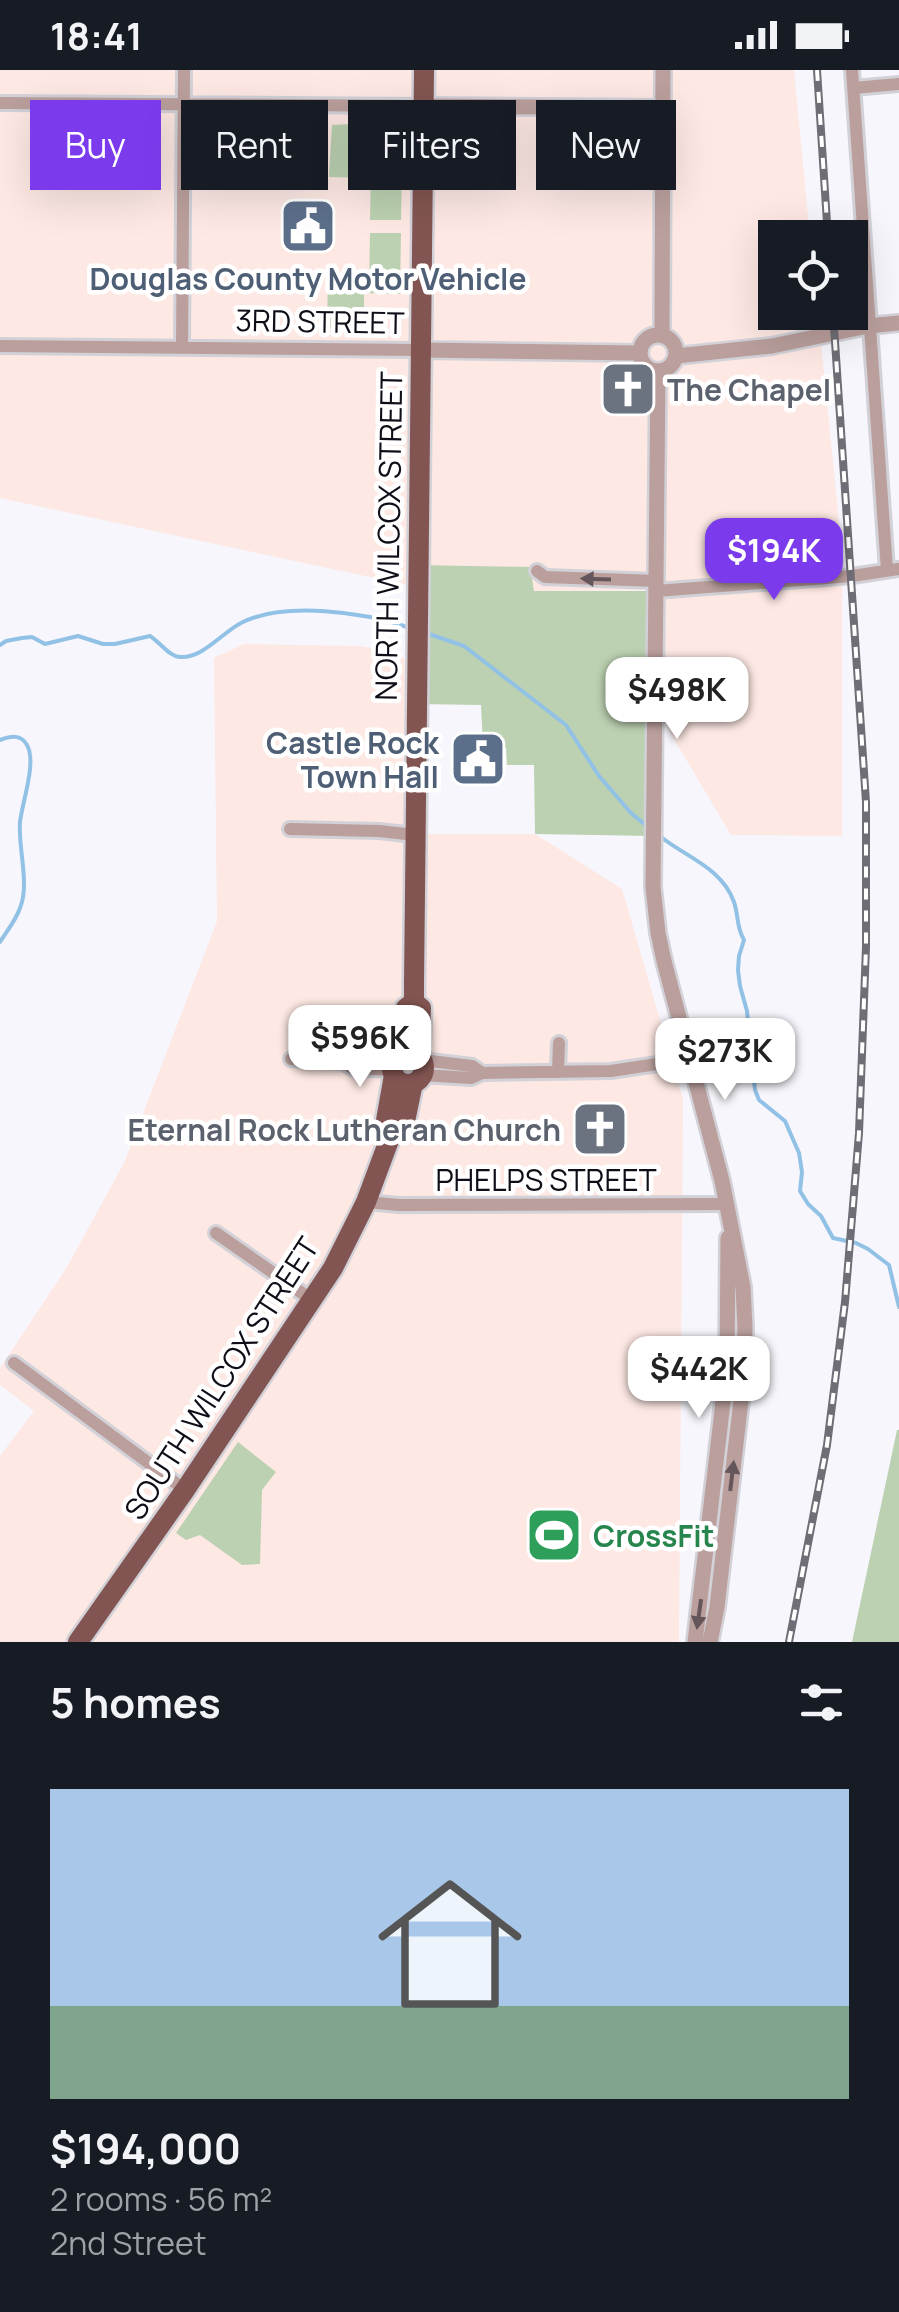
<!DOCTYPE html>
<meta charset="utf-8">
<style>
:root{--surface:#171b24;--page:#20242c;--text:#f1f3f6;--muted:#9ea1a6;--line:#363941;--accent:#7c3aed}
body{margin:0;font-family:Manrope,sans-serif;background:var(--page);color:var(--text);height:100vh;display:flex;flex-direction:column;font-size:38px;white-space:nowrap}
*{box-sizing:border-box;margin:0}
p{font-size:32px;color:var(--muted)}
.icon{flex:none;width:55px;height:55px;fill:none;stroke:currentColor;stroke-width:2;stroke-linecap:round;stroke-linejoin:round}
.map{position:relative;height:1572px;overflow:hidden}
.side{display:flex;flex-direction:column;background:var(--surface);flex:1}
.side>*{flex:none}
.top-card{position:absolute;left:30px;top:30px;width:840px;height:90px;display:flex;gap:20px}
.fabs{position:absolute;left:758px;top:150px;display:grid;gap:20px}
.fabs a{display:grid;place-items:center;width:110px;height:110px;border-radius:0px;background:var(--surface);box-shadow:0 10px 40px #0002;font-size:50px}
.price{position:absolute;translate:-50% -85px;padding:0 22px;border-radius:20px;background:#fff;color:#222;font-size:32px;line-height:65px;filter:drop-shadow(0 2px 5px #0008)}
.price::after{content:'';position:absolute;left:50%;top:60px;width:30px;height:22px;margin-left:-15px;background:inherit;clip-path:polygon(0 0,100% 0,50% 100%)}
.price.active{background:var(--accent);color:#fff}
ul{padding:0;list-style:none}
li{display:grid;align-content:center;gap:20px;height:530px;padding:0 50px}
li+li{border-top:2px solid var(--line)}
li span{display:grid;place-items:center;height:310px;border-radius:0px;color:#555}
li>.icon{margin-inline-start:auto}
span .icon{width:180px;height:180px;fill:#fffc;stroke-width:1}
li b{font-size:42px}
h2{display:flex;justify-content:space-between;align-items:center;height:120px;padding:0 50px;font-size:42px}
.pill{padding:0 35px;border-radius:0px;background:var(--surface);box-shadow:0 10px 40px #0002;font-size:35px;line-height:90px}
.pill.active{background:var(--accent);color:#fff}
.status{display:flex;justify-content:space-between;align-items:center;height:70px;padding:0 50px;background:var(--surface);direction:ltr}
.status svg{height:28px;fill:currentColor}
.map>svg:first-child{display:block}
.commercial{fill:#fde8e3}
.green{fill:#bcd1b1}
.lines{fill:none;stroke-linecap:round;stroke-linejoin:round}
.stream{stroke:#92c1e6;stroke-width:4}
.minor-casing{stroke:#d2d1d7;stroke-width:18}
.tertiary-casing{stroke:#d2d1d7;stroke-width:20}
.primary-casing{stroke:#d2d1d7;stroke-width:25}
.minor{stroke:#ba9f9c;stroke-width:12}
.tertiary{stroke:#ba9f9c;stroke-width:15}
.primary{stroke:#835552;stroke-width:20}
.rail-casing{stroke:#6f6d75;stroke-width:8}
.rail{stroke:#fff;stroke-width:4;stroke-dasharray:11;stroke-linecap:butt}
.oneway{fill:#64565a}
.labels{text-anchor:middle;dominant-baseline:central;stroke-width:9;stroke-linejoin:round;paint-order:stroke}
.service-label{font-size:30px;font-weight:bold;fill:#4e5e75;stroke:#fff}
.street-label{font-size:30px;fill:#0f0d17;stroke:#fff}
.worship-label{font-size:30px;font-weight:bold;fill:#5b616d;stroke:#fff;text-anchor:start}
.leisure-label{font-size:30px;font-weight:bold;fill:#27864d;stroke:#fff;text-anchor:start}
</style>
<div class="status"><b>18:41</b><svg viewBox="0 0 49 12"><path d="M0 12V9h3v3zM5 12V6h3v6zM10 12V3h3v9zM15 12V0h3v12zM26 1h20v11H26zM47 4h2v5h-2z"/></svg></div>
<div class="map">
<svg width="899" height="1572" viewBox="0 0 899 1572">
<rect width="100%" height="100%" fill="#f7f6fc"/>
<path class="commercial" d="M0,0H794L810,167L775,168V242L818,243L842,481V766L731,765L655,637L658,520L538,521L417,517L0,428Z
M244,574L359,576L396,582L416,597L415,764H535L622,819L683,1029L679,1572H0V1386L34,1341L0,1315V1298L67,1197L124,1093L217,851L214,588Z"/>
<path class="green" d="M351,54L368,58L367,108L329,107L332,55Z
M371,90H402L401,150H370Z
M370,163H401L400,224L369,223Z
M359,202H364V259L331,258L327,255L328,206H349Z
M417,495L530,497L534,521H656L653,766L535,764L534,695H507L506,678H483L481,635L416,634Z
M897,1360H899V1572H852Z
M238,1372L276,1402L262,1420L260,1494L242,1495L200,1465L186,1470L176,1463Z"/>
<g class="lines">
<path class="stream" d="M423,562L464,576L566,655L599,706L631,743L649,758
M0,575L6,571L22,568L32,567L45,574L78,566L103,574H115L150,566C160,572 169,587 181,587C203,588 223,562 241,553C283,531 366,542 410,558
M0,670C11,666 21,664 27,675C37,692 22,733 20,752C18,779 30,814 20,838C16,850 7,861 0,872
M661,767C686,787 722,798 734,832C739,847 736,856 744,870L739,886L738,900L740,916L747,941L755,1020L759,1030L785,1051L799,1083L802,1102L800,1121L808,1134L821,1146L833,1168L856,1173L868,1179L889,1195L899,1237"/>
<g class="minor-casing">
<path id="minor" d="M852,0L887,500
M853,18L899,14
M0,33L424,36
M0,276L421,280
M182,278L184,0
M537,501L545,507L657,511
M656,521L852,506L899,499
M290,759L379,761L415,765
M291,989L343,992L352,998L393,1000
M422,990L472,996L482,1003
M343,992L353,986H397
M558,1002L559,973
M422,1005L471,1008L482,1003L611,1001L690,989
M366,1132L399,1135L727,1134
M216,1163L312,1230
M14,1293L185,1420"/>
</g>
<g class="tertiary-casing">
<path id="tertiary" d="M424,36L661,38
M640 283a18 18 0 1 1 36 0a18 18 0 1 1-36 0Z
M662,265L663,0
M421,280L639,283
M676,286L772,276L868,256L899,253
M658,301L653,817L658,863L664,891L722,1111L743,1217L745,1258L743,1313L717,1537L710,1572
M695,1572L727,1298L728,1168"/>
</g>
<g class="primary-casing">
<path id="primary" d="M392 998a16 16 0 1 1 32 0a16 16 0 1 1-32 0Z
M401,984L406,938L414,932
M419,986L421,938L414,932V914L424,0
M391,1065L403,1061L413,1013
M78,1572L185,1420L333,1198L366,1132L391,1065L385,1056L394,1005"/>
</g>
<use href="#minor" class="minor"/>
<use href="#tertiary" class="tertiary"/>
<use href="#primary" class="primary"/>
<g class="rail-casing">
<path id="rail" d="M817,0L828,168
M789,1572L827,1375L845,1232L859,1063L866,877V732L833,242"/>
</g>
<use href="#rail" class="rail"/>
</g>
<defs><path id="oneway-solid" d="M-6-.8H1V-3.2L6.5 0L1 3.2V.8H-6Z" transform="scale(2.5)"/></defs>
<g class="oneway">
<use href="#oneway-solid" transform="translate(596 509) rotate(-178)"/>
<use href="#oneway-solid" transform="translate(732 1406) rotate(-83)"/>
<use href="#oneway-solid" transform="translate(699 1544) rotate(98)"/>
</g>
<defs>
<g id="civic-square" transform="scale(2.875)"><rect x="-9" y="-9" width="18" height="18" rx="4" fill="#5c6f8a" stroke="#fff"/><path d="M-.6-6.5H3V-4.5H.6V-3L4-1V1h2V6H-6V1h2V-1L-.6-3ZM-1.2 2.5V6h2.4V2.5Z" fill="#fff"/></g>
<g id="church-square" transform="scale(2.875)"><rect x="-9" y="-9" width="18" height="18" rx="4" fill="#6b7280" stroke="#fff"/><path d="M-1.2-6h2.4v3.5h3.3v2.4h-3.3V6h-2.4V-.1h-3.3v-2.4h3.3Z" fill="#fff"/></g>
<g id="stadium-square" transform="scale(2.875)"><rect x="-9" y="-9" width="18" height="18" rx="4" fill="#2e9e5b" stroke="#fff"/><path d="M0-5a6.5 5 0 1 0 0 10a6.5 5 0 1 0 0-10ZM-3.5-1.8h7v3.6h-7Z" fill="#fff"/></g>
</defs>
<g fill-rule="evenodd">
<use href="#civic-square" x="308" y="156"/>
<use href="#church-square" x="628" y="319"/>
<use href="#civic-square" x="478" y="689"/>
<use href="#church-square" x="600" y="1059"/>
<use href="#stadium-square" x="554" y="1465"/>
</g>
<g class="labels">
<g class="service-label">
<text x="308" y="208">Douglas County Motor Vehicle</text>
<text x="439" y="672" text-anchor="end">Castle Rock<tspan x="439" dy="34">Town Hall</tspan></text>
</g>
<g class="street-label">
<text transform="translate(320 251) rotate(1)">3RD STREET</text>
<text transform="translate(388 466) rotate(-89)">NORTH WILCOX STREET</text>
<text x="546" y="1109">PHELPS STREET</text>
<text transform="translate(221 1308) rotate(-57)">SOUTH WILCOX STREET</text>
</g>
<g class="worship-label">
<text x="667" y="319">The Chapel</text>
<text x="561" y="1059" text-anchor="end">Eternal Rock Lutheran Church</text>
</g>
<g class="leisure-label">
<text x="593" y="1465">CrossFit</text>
</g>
</g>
</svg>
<div class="fabs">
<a><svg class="icon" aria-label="locate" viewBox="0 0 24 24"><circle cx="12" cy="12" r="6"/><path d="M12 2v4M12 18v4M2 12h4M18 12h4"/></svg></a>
</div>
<b class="price active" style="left:774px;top:533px">$194K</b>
<b class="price" style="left:677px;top:672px">$498K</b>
<b class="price" style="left:360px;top:1020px">$596K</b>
<b class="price" style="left:725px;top:1033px">$273K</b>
<b class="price" style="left:699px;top:1351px">$442K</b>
<div class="top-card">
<a class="pill active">Buy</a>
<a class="pill">Rent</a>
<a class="pill">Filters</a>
<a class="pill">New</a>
</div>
</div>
<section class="side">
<h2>5 homes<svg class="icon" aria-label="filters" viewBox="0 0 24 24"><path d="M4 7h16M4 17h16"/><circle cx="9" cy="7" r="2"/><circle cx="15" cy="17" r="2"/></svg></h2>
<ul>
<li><span style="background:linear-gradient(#a9c7e8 70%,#7fa58c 0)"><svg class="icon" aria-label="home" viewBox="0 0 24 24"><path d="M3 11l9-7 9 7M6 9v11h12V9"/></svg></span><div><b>$194,000</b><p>2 rooms · 56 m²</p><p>2nd Street</p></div></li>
</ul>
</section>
